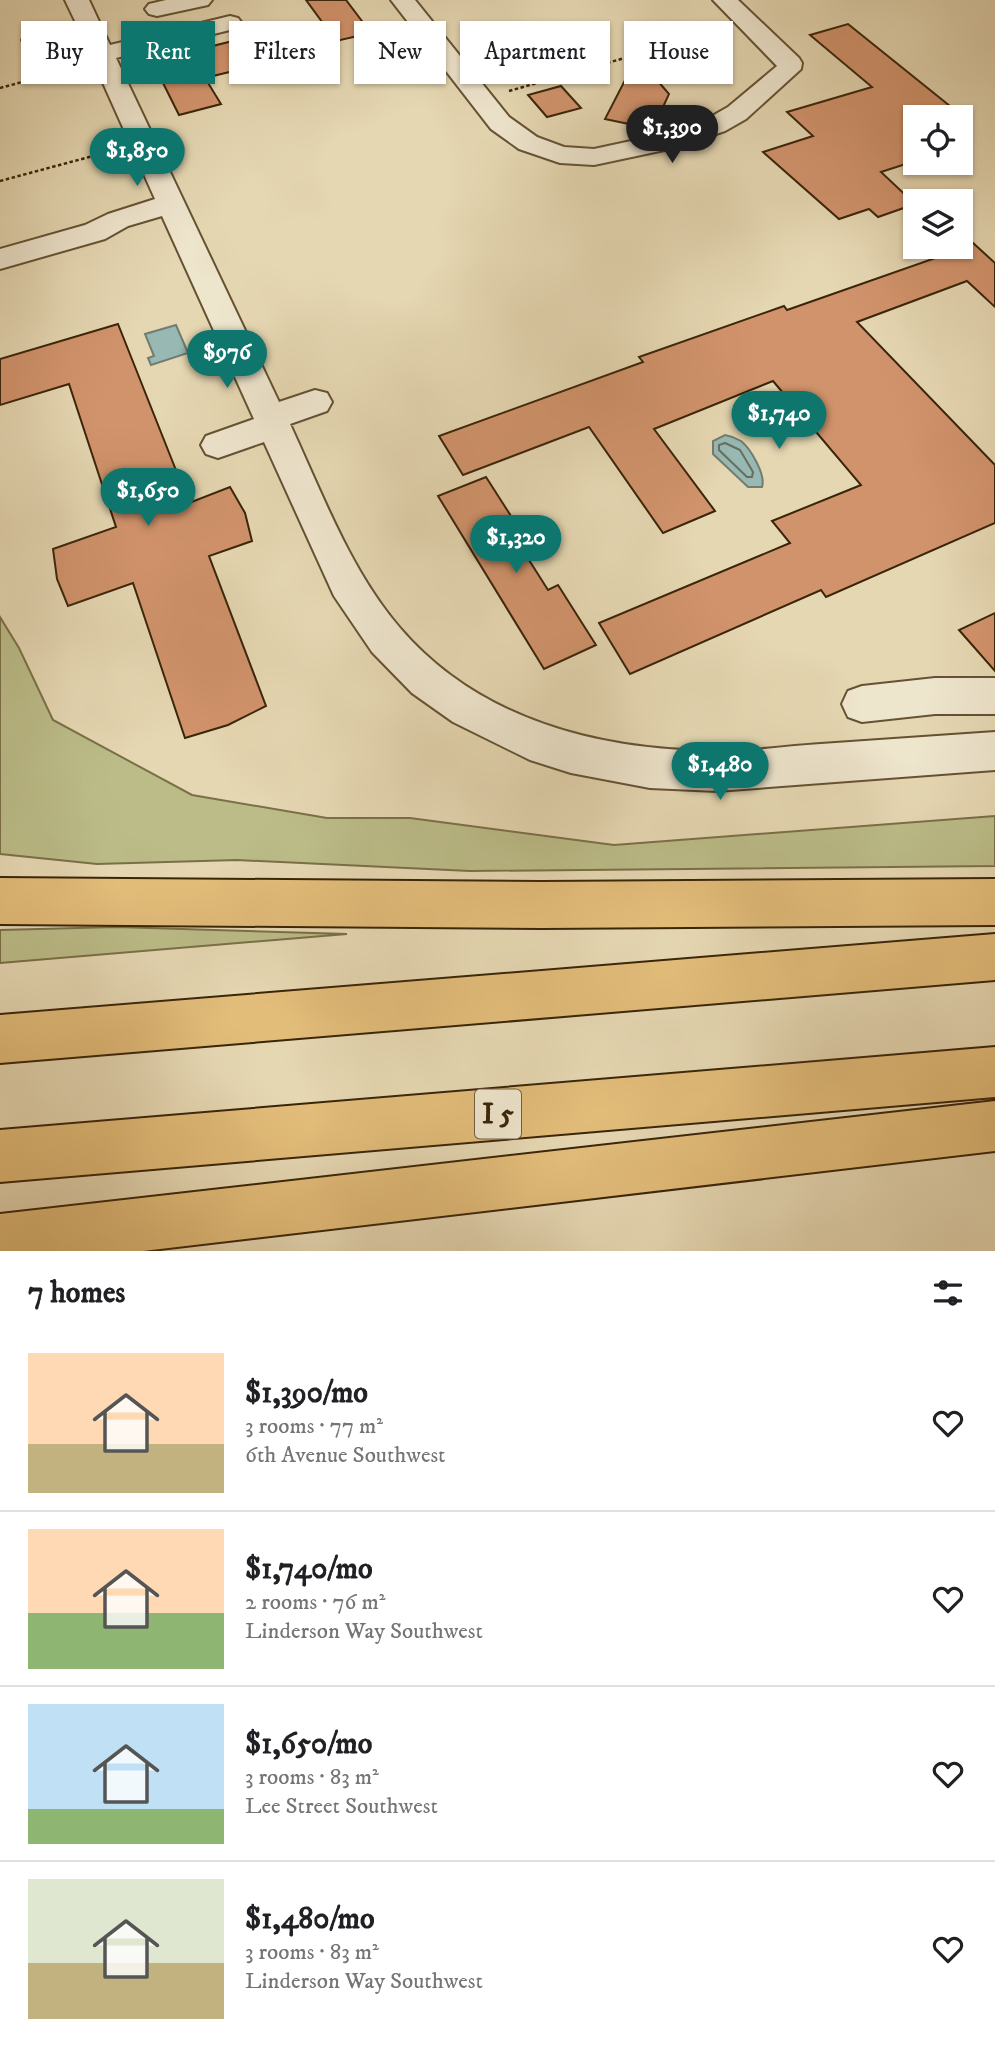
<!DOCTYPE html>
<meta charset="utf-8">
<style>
:root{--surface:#fff;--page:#f6f6f6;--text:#202124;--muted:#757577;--line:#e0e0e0;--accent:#0f766e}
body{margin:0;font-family:"IM FELL DW Pica",serif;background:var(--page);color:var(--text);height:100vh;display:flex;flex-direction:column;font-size:26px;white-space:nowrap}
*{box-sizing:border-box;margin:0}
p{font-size:23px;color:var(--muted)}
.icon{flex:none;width:38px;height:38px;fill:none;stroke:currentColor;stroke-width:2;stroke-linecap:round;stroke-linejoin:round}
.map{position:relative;height:1251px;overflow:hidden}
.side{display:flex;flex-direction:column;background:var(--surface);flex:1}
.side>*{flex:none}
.banner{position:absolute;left:21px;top:21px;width:954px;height:63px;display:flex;gap:14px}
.fabs{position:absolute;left:903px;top:105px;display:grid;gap:14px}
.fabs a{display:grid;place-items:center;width:70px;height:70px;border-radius:0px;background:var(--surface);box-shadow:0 2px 5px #0004;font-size:35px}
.price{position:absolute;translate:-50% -60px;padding:0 16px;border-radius:24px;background:var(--accent);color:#fff;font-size:23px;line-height:46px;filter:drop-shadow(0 2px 4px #0008)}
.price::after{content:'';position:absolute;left:50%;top:42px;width:21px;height:16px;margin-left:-10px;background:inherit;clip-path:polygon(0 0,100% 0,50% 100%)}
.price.on{background:#222;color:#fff}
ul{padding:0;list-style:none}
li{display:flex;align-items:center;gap:21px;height:175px;padding:0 28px}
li+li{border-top:2px solid var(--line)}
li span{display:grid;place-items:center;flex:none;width:196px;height:140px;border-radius:0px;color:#555}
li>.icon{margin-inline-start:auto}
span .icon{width:84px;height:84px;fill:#fffc;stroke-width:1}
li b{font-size:30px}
h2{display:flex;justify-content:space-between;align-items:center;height:84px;padding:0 28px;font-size:30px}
.tag{padding:0 24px;border-radius:0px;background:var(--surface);box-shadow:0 2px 5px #0004;font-size:24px;line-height:63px}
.tag.on{background:var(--accent);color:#fff}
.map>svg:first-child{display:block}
.green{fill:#bbbc88;stroke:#7a7048;stroke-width:2}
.water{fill:#97b8b3;stroke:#727d6f;stroke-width:2}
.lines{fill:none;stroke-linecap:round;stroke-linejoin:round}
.shore{stroke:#686e5e;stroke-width:2}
.building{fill:#d1936c;stroke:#3a2509;stroke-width:2}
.minor-casing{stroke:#655233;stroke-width:4}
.highway-casing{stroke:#3a2509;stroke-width:4}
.path{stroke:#3a2509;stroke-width:2.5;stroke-dasharray:3.5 2.5;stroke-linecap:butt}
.minor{fill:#eee5cd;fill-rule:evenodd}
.highway{fill:#e2bc79;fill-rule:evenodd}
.labels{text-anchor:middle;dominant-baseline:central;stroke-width:5;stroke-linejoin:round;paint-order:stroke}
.shield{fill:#eee5cd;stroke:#705f44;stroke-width:2}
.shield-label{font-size:28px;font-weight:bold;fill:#3a2509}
</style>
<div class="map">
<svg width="995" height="1251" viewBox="0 0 995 1251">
<rect width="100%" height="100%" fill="#e5d7b2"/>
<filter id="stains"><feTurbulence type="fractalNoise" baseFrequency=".00286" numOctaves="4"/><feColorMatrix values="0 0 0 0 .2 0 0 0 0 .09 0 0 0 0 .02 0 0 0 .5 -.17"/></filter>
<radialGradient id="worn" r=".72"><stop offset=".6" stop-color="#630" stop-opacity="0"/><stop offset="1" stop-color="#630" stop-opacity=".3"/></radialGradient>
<path class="green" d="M0,617L19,648L53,720L192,795L327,818H410L614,845L995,816V866L470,871L237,860L97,864L0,854Z
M116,927L347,934L0,963V930Z"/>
<path class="water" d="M176,325L188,353L151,365L148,358L154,356L145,334Z
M725,435C731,436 736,438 741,441C751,449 766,475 762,487H748L713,454V441Z"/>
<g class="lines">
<path class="shore" d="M725,443L740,450L753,472L752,477H747L719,450V445Z"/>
</g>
<path class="building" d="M306,0H346L371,33L336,41Z
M848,24L971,123L961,127V117H915V161L881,172L915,204L878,217L869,209L839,219L763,152L813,136L787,112L872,87L810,35Z
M241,39L258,65L205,78L221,104L179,115L152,61Z
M637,57L669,94L653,129L605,119Z
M561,86L581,108L547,117L528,95Z
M961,232L995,263V307L967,281L857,322L995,465V523L826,597L821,590L630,674L599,623L790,543L772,521L861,485L773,381L654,429L715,511L663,533L589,427L463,475L439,436L643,362L639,357L784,306L787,310L961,249Z
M118,324L189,503L230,487L245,513L252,541L209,556L266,706L228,725L185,738L133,583L68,606L57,579L53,549L116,527L69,384L0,405V359Z
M486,477L518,527L510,530L548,590L558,585L596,645L544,669L438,496Z
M995,613V671L959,630Z"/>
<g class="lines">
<g class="minor-casing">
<path id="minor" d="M65,0H89L110,45L230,16L238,18L242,23L238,28L116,58L279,402L315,390L327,393L332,402L327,411L290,424C322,493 350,570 400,628C479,720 598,750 715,751C750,752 786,746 821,744C879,740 937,736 995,732V770L717,791L650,788L571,773L530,760L453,722L412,693L372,652L334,596L264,442L218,458L206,454L201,445L206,436L254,419L162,216L128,226L105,239L0,269V249L85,225L108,214L155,199L82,36L34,47L25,45L22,40L25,35L76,23Z
M166,0H212L208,5L157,16L149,14L145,9L149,4Z
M391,0H415L509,117L537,137L564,147L594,149L659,135L707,119L728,107L777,66L713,0H738L799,58L802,63L801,69L746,119L725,131L674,148L594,165L560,163L519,149L491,129Z
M935,678H995V714H935L862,722L848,717L842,704L848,691L862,686Z"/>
</g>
<g class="highway-casing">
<path id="highway" d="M0,878L542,882L995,879V925L542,928L0,924Z
M995,934V980L0,1063V1015Z
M995,1047V1097L0,1182V1130Z
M995,1101V1151L143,1251H0V1214Z"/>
</g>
<path class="path" d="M0,88L77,67
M509,91L719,31
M0,181L93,156L115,154"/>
<use href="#minor" class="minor"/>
<use href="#highway" class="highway"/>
</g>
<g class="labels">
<rect class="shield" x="475" y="1089.5" width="46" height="49" rx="5"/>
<g class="shield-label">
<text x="498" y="1114">I 5</text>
</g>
</g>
<rect width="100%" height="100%" filter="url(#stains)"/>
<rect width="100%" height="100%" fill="url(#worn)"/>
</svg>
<div class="fabs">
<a><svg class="icon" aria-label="locate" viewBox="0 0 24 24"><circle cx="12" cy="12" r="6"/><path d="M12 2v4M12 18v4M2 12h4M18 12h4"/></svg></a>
<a><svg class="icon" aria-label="layers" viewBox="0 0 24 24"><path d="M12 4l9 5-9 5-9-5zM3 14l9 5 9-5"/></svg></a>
</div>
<b class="price on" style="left:672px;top:165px">$1,390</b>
<b class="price" style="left:137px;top:188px">$1,850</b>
<b class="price" style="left:227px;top:390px">$976</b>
<b class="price" style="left:779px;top:451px">$1,740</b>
<b class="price" style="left:148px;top:528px">$1,650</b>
<b class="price" style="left:516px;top:575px">$1,320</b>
<b class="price" style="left:720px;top:802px">$1,480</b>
<div class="banner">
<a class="tag">Buy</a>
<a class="tag on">Rent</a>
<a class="tag">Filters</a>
<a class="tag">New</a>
<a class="tag">Apartment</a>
<a class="tag">House</a>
</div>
</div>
<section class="side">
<h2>7 homes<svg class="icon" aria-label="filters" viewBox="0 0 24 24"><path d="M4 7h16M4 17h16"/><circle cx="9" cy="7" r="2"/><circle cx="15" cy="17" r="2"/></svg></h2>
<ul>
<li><span style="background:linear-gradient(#ffd9b3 65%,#c2b280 0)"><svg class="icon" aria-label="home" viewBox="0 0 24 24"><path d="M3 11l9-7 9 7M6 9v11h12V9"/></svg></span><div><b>$1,390/mo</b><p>3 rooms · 77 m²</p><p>6th Avenue Southwest</p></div><svg class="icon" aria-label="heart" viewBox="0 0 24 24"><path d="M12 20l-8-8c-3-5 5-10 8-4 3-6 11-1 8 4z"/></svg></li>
<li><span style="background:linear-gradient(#ffd9b3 60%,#8fb573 0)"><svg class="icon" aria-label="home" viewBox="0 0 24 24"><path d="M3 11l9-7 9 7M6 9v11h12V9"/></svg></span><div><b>$1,740/mo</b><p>2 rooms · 76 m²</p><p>Linderson Way Southwest</p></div><svg class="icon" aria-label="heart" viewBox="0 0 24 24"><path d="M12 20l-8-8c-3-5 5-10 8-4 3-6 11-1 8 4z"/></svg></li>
<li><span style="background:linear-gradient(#bfe0f5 75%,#8fb573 0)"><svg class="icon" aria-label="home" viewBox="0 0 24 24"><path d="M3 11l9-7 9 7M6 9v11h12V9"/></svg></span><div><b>$1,650/mo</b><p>3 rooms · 83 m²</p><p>Lee Street Southwest</p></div><svg class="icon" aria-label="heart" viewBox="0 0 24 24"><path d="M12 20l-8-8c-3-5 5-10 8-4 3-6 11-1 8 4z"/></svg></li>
<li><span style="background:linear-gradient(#dfe7d0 60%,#c2b280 0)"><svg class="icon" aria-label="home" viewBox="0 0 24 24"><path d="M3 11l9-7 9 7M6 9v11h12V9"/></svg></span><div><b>$1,480/mo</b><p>3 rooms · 83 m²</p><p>Linderson Way Southwest</p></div><svg class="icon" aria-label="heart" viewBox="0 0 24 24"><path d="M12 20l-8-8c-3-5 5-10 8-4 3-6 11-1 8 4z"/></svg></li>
</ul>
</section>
